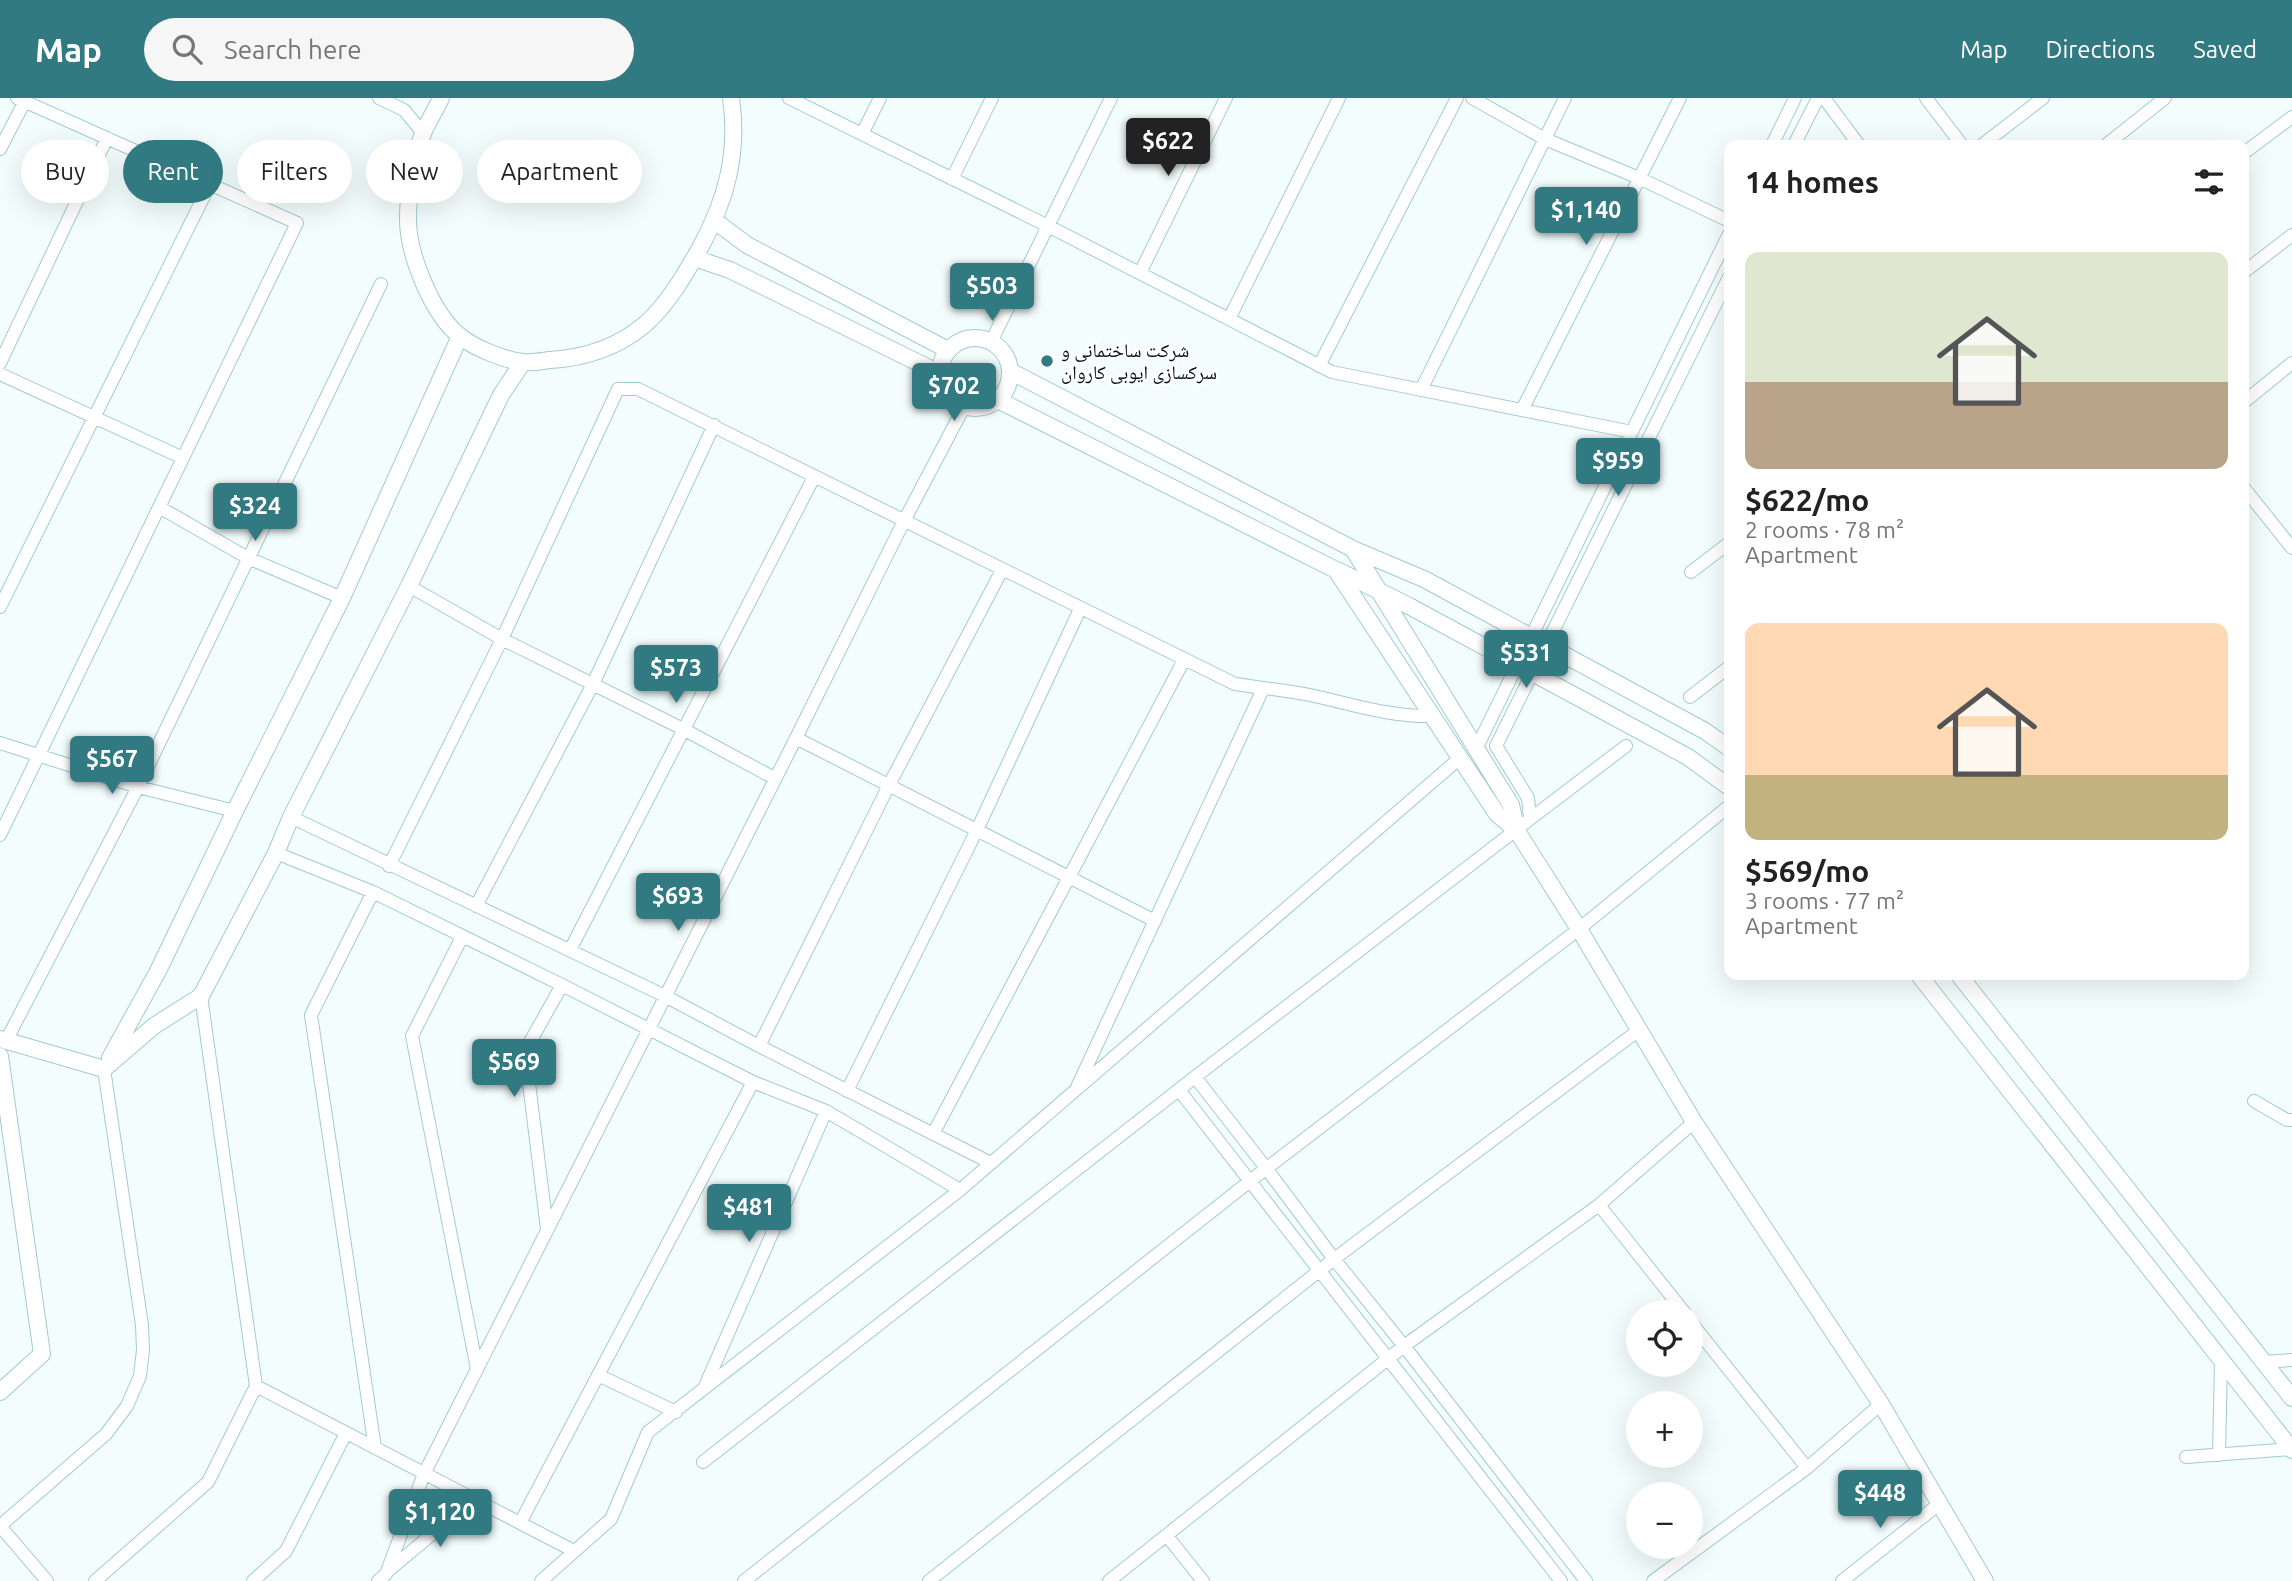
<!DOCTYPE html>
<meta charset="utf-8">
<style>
:root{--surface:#fff;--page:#f6f6f6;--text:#222;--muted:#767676;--accent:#327a82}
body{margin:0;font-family:Ubuntu,"Noto Naskh Arabic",sans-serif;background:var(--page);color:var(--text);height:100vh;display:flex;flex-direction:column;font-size:26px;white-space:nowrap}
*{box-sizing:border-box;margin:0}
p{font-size:23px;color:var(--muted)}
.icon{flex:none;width:38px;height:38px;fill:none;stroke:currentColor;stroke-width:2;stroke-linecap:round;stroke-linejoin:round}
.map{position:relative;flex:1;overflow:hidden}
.side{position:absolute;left:1724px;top:42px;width:525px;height:840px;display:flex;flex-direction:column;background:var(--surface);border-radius:14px;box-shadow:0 7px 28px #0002}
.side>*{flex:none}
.hud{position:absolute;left:21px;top:42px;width:665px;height:63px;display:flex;gap:14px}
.tools{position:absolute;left:1626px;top:1202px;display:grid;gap:14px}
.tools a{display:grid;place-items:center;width:77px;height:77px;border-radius:50%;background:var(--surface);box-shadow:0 7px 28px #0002;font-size:35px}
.price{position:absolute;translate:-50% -60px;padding:0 16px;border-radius:7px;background:var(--accent);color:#fff;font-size:23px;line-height:46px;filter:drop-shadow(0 2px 4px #0008)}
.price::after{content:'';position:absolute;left:50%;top:42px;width:21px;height:16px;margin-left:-10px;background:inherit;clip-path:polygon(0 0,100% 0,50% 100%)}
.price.active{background:#222;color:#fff}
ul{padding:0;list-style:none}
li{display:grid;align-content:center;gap:14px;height:371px;padding:0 21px}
li span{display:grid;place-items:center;height:217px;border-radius:14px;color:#555}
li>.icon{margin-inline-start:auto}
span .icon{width:126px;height:126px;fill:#fffc;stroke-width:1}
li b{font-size:30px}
h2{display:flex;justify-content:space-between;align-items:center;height:84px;padding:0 21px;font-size:30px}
.chip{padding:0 24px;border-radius:32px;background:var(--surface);box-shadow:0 7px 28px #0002;font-size:24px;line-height:63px}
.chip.active{background:var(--accent);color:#fff}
header{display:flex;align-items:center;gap:42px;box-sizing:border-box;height:98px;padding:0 35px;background:var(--accent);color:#fff}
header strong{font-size:33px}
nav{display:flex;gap:38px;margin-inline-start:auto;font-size:24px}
.search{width:490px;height:63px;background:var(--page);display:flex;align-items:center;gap:18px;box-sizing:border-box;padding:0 24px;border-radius:38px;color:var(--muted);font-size:26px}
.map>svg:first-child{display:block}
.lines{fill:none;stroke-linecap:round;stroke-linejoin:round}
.minor-casing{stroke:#a1cbd0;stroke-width:14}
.tertiary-casing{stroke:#a1cbd0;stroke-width:18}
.minor{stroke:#fff;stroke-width:12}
.tertiary{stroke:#fff;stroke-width:16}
.poi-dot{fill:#327a82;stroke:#fff;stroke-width:2.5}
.labels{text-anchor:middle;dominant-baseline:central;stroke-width:5;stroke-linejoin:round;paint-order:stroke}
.poi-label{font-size:19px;fill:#020f11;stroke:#fff;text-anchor:start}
</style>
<header>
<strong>Map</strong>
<div class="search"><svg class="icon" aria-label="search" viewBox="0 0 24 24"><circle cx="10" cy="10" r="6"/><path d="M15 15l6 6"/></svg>Search here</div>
<nav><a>Map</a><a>Directions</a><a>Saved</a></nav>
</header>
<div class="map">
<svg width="2292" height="1483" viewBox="0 0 2292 1483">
<rect width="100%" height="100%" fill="#f4fdfd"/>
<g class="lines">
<g class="minor-casing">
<path id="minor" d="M379,0L404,12L423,35
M789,0L1048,128L1332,274L1632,334
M1472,0L1545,41L1639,80L1729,123
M1824,0L1859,47
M1926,0L1962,47
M862,36L880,0
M1772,47L1795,0
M1794,47L1818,0
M1982,47L2043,0
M2106,47L2165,0
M0,51L25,3
M2244,55L2292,19
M952,81L992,0
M2244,174L2292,137
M1140,175L1226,0
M1229,221L1339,0
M991,244L1111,0
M0,265L107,40
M1319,268L1457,0
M0,276L183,360
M1421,292L1565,0
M2244,304L2292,265
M1522,312L1680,0
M2244,390L2292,450
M159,409L248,460L342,500
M1691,474L1729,445
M409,488L502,541L683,631L774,680
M0,509L210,86
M1690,599L1729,569
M796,640L1155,823
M0,645L138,689L235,713
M1476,651L1729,136
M291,719L665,898L759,948L991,1065
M1530,721L1626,648
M0,737L297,125L17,0
M276,755L373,794L562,887L753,984L826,1013L960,1092
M389,768L502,541L618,291H638L1235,586C1260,590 1286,592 1310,597C1351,606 1390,619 1432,618
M373,794L311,917L375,1350
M476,808L593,586L714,327
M462,839L412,938L477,1271
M570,852L814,379
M6,943L138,689L381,186
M759,948L889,687L1002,472
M1195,979L1266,1070L1334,1161L1404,1248L1586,1483
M1078,987L1263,591
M1179,992L1561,1483
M847,993L977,732L1080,511
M2254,1003L2287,1022H2292
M933,1036L1184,562
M1599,1107L1684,1214
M547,1131L525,953L562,887
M1690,1223L1807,1370
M2264,1264L2292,1262
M598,1277L676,1314
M256,1288L574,1453
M705,1288L826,1013
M2219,1357L2221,1262
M2186,1359L2292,1351
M703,1364L1195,979L1530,721L1528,700L1496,648L1729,179
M520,1425L753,984
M1167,1438L1203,1483
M388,1473L474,1401
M47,1483L0,1428L106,1336L127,1308L140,1278L143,1252L142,1227L104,971
M95,1483L208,1384L256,1288L201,898
M253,1483L286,1453L346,1335
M378,1483L386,1476L424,1376L796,640L904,423L964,309
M541,1483L611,1421L648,1334L960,1092L1460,660
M744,1483L1250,1083L1579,831L1729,708
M929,1483L1334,1161L1639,932
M1109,1483L1404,1248L1599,1107L1694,1024
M1653,1483L1807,1370L1881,1306
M1842,1483L1939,1406"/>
</g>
<g class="tertiary-casing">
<path id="tertiary" d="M441,0C436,11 429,22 424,33C414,57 408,95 408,121C408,156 432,217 461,239C475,250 506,263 524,264C532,265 542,263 550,262C584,260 616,250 643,228C666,209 684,178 699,152C726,103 739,56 731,0
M715,123L747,147L948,252
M694,160L730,172L939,275
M940 275a35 35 0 1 1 70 0a35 35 0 1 1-70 0Z
M1010,273L1353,451L1511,707L1517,733
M998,302L1336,472L1497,716L1517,733L1579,831L1694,1024L1881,1306L1985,1483
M1353,451L1424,481L1705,633L1729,650
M1339,473L1409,508L1688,659L1729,689
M1919,877L2292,1352
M1959,877L2292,1300
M0,941L104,971
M0,958L42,1256L0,1294
M110,960L158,873L235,713L342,500L460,238
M104,971L154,928L201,898L276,755L291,719L409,488L501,297L523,264"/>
</g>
<use href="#minor" class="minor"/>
<use href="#tertiary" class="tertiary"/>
</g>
<circle class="poi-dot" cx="1047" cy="263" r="7"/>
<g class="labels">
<g class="poi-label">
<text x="1061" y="252">شرکت ساختمانی و<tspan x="1061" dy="22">سرکسازی ایوبی کاروان</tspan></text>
</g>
</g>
</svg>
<div class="tools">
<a><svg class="icon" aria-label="locate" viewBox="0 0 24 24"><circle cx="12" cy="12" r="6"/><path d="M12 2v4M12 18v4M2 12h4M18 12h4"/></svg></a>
<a>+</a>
<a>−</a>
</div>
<b class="price active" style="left:1168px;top:80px">$622</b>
<b class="price" style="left:1586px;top:149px">$1,140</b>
<b class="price" style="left:992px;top:225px">$503</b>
<b class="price" style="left:954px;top:325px">$702</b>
<b class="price" style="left:1618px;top:400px">$959</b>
<b class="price" style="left:255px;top:445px">$324</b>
<b class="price" style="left:1526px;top:592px">$531</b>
<b class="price" style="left:676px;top:607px">$573</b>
<b class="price" style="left:112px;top:698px">$567</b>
<b class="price" style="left:678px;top:835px">$693</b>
<b class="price" style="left:514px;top:1001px">$569</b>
<b class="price" style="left:749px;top:1146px">$481</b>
<b class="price" style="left:1880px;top:1432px">$448</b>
<b class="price" style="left:440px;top:1451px">$1,120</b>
<div class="hud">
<a class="chip">Buy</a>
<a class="chip active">Rent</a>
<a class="chip">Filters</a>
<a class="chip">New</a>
<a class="chip">Apartment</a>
</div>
<section class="side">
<h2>14 homes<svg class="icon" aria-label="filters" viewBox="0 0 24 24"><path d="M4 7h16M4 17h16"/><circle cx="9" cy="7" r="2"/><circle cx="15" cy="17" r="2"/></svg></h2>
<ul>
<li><span style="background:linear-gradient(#dfe7d0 60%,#b9a48a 0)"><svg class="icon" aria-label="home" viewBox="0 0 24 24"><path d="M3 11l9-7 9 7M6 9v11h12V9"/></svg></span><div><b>$622/mo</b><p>2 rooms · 78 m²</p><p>Apartment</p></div></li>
<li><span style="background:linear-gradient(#ffd9b3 70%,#c2b280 0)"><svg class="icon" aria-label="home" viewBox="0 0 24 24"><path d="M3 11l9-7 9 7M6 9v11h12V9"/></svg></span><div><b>$569/mo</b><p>3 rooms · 77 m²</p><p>Apartment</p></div></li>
</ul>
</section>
</div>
